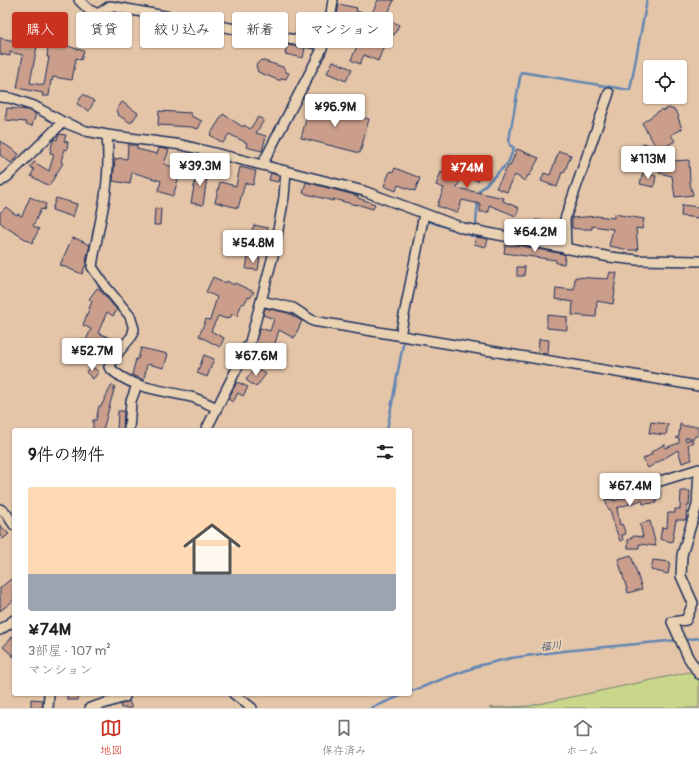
<!DOCTYPE html>
<html lang="ja">
<meta charset="utf-8">
<style>
:root{--surface:#fff;--page:#f2f2f2;--text:#202124;--muted:#757577;--line:#e0e0e0;--accent:#c8321e}
body{margin:0;font-family:Pangolin,"Klee One",sans-serif;background:var(--page);color:var(--text);height:100vh;display:flex;flex-direction:column;font-size:15px;white-space:nowrap}
*{box-sizing:border-box;margin:0}
p{font-size:13px;color:var(--muted)}
.icon{flex:none;width:22px;height:22px;fill:none;stroke:currentColor;stroke-width:2;stroke-linecap:round;stroke-linejoin:round}
.map{position:relative;flex:1;overflow:hidden}
.sheet{position:absolute;left:12px;top:428px;width:400px;height:268px;display:flex;flex-direction:column;background:var(--surface);border-radius:4px;box-shadow:0 1px 3px #0004}
.sheet>*{flex:none}
.guide{position:absolute;left:12px;top:12px;width:400px;height:36px;display:flex;gap:8px}
.controls{position:absolute;left:643px;top:60px;display:grid;gap:8px}
.controls a{display:grid;place-items:center;width:44px;height:44px;border-radius:4px;background:var(--surface);box-shadow:0 1px 3px #0004;font-size:20px}
.price{position:absolute;translate:-50% -34px;padding:0 9px;border-radius:4px;background:#fff;color:#222;font-size:13px;line-height:26px;filter:drop-shadow(0 1px 2px #0008)}
.price::after{content:'';position:absolute;left:50%;top:24px;width:12px;height:9px;margin-left:-6px;background:inherit;clip-path:polygon(0 0,100% 0,50% 100%)}
.price.selected{background:var(--accent);color:#fff}
ul{padding:0;list-style:none}
li{display:grid;align-content:center;gap:8px;height:212px;padding:0 16px}
li span{display:grid;place-items:center;height:124px;border-radius:4px;color:#555}
li>.icon{margin-inline-start:auto}
span .icon{width:72px;height:72px;fill:#fffc;stroke-width:1}
li b{font-size:17px}
h2{display:flex;justify-content:space-between;align-items:center;height:48px;padding:0 16px;font-size:17px}
.tag{padding:0 14px;border-radius:4px;background:var(--surface);box-shadow:0 1px 3px #0004;font-size:14px;line-height:36px}
.tag.selected{background:var(--accent);color:#fff}
.menu{display:flex;justify-content:space-around;align-items:center;height:56px;border-top:1px solid var(--line);background:var(--surface);font-size:11px;color:var(--muted)}
.menu a{display:grid;justify-items:center;gap:2px}
.menu .selected{color:var(--accent)}
.map>svg:first-child{display:block}
.green{fill:#cad78b;stroke:#728374}
.lines{fill:none;stroke-linecap:round;stroke-linejoin:round}
.stream{stroke:#6286b3;stroke-width:2.5}
.building{fill:#ca9e8b;stroke:#1b2f5e}
.minor-casing{stroke:#1b2f5e;stroke-width:12}
.minor{stroke:#e9d1b2;stroke-width:9}
.labels{text-anchor:middle;dominant-baseline:central;stroke-width:4;stroke-linejoin:round;paint-order:stroke}
.water-label{font-size:11px;font-style:italic;fill:#273e6c;stroke:#e9d1b2}
</style>
<div class="map">
<svg width="699" height="708" viewBox="0 0 699 708">
<rect width="100%" height="100%" fill="#e5c5a8"/>
<filter id="ink" filterUnits="userSpaceOnUse"><feTurbulence type="fractalNoise" baseFrequency=".025" numOctaves="2"/><feDisplacementMap in="SourceGraphic" scale="8" xChannelSelector="R" yChannelSelector="G"/><feConvolveMatrix kernelMatrix="1 2 1 2 8 2 1 2 1" color-interpolation-filters="sRGB"/></filter>
<g filter="url(#ink)">
<path class="green" d="M699,670V708H489L529,706Z"/>
<g class="lines">
<path class="stream" d="M479,195V191L508,163L514,148L510,145L509,140L521,72L630,90L647,0
M426,226L428,221L473,236L476,224L478,200
M387,430L404,339
M684,640L699,638
M410,692L445,678L481,665L511,658L563,651L679,640
M371,708L405,694"/>
</g>
<path class="building" d="M378,0H394L386,18L399,25L394,35L389,33L378,61L364,55L360,64L351,60L357,46L332,40L335,30L353,34L354,33L360,35L359,39L374,45L381,30L361,24V22L337,15L339,4L357,8L356,11L371,15Z
M0,38L25,43V39L38,41L30,83L44,85L49,57H47L48,45H64L84,51L81,60L76,58L72,80L53,77L52,81L51,80L49,96H42L43,93L17,88L23,55L10,52V56L0,54Z
M287,45L305,48L303,58L285,54Z
M261,60L283,67L286,72L289,73L286,79L282,78L281,80H278L258,72L256,65Z
M333,61L352,69L346,81L327,73Z
M83,94L94,101L89,111L77,104Z
M122,102L138,113L131,123L118,115L119,113L116,111Z
M310,104L369,119L360,153L301,138Z
M7,108L28,110L36,114L32,126L26,124V122L5,120Z
M668,108L675,110L679,116L678,117L682,129L671,135L675,141L652,154L673,159L672,161L689,160L690,183L693,195L675,197L672,176L659,173L661,163L638,155L643,143L656,147L642,123L662,109L663,111Z
M159,111L191,113V116L202,121L198,129L191,127L158,125Z
M223,114L243,127L244,125L250,129L258,117L264,120L256,133L266,136L262,151L246,147L247,143L229,134L223,143L210,135Z
M59,134L66,135L64,141L68,142L67,150L64,149L61,162L63,163L49,186L31,176L34,169L30,167L34,162L49,171L54,154L50,153L52,144L54,139L57,140Z
M0,141L19,154L11,163L0,155Z
M128,145H137V149L157,154L159,148L169,150L164,164L181,170L173,196L158,191L161,181L132,172L130,184L113,181L115,159H118L119,158L127,159Z
M517,149L539,158L529,176L528,175L525,181L515,175L507,192L496,188L508,166H510Z
M559,151L571,155L564,173L562,172L557,187L541,181L544,173L550,175Z
M449,155L483,169L478,181L462,175L457,188L504,198L503,201L519,208L516,216L489,205V212H480V204L462,200L457,213L437,206L444,188L436,185L441,172L443,173Z
M240,167L256,171L253,185L245,183L238,208L215,202L220,182L236,186Z
M395,168L420,178L415,191L398,185L396,191L384,186L390,171L393,172Z
M197,169L208,170L203,205L191,203Z
M271,173L279,176L278,182L269,180Z
M643,173L656,176L654,187L640,184Z
M306,182L358,196V198L375,204L373,209L356,204V205L333,199V201L303,193Z
M30,197L46,204L44,210L41,209L33,226L39,229L32,243L7,228L0,222V213L6,207L16,215L17,214L22,216Z
M56,198L77,204L73,217L52,210Z
M682,205L699,207V218L681,216Z
M155,208L161,209L160,225H154Z
M614,214L644,219L642,229L636,228L638,250H629L609,246L613,229L592,226V229H579L572,228V218L597,216L614,218Z
M535,220L558,222L557,237L533,235Z
M254,225L268,228L266,238L251,235L253,227H254Z
M476,237L488,239L486,247L474,244Z
M72,238L75,239V238L90,245L86,260H87L86,264L82,274L60,265Z
M505,245L517,246V245L563,254L565,255L564,264L556,263V260L504,253Z
M248,257L260,258L258,270L246,269Z
M517,267H525L524,276H517Z
M610,272L617,273L614,290H615L613,304L597,301L596,317L572,315L573,302L555,299L556,288L574,290L575,277L608,279Z
M213,277L226,283L227,281L234,285L235,283L254,292L250,298L248,297L244,304L242,303L237,316L232,314L230,318L228,317L227,319L218,316L211,331L224,338L220,347L199,336L206,319L210,320L217,297L206,292Z
M97,288L101,291L117,310L113,316L107,312L98,333L110,338L104,354L92,349L87,360L76,355L80,346L83,347L91,329L83,325L92,301L89,299Z
M265,308L288,313L302,321L294,338L279,330L274,347H276L274,355L267,354L266,358L251,354L260,328L270,331L274,319L263,315Z
M547,315L567,317V330L547,328Z
M539,339L549,340L548,354L538,353Z
M141,348L168,354L164,368L147,364L144,380L132,375L136,359H138Z
M204,355L214,359L207,377L197,373Z
M91,366L99,372L93,379L86,372Z
M254,369L257,371L259,369L266,374L256,387L246,380Z
M237,382L248,387L243,396L238,393L233,402L228,399Z
M112,385L115,386L103,430H93V420H96L99,406H101Z
M118,411H124L123,430H117Z
M651,422L668,424L666,435L649,433Z
M680,423H681L682,426H698V436H695L694,438H685L686,441L692,439L693,442L688,445L692,460L682,463L678,450L648,468L643,459L652,454L651,452L665,444V448L679,443V438H676L679,436Z
M660,489L661,499L656,500V503L643,504L642,500L617,508L620,525L622,524L626,534L622,535L623,540L620,541L614,525L610,509H608L605,499H613L614,501L652,490Z
M681,491H690L689,506H687L686,520H676L672,542L660,539L662,527L667,528L668,513H675V509H680Z
M650,521L656,546L639,544V548H628V540L634,536L643,537L640,524Z
M0,525L9,534L3,539L0,536Z
M631,555L642,589L628,593L618,559Z
M653,560L670,562L668,574L651,570Z
M11,579L14,583V600L0,611V588Z
M14,635V657L3,647Z
M67,694H79L78,700H67Z
M31,699L43,700L42,708H31Z
M129,701L132,708H121L120,705Z"/>
<g class="lines">
<g class="minor-casing">
<path id="minor" d="M79,0L88,9L98,14L110,6L323,45
M0,97L10,98L34,106L63,122L86,131L107,135L182,145L262,165L364,191L463,228L610,257L637,260L699,261
M107,135C109,158 108,181 104,203C100,225 95,246 92,267L106,287L130,316L134,329L132,336L117,354L109,367C130,389 163,390 191,397C199,399 208,404 217,408
M262,165L320,53L328,34L333,0
M0,182L8,176L63,122
M566,249L565,219L609,93
M261,301L293,308L313,321L699,386
M400,336L424,214
M129,430L131,401L137,385
M206,430L250,342L274,252L284,197L286,171
M699,471L697,505L682,555L681,576L693,603L686,620L672,622L688,657L699,674
M610,494L641,487L699,469
M0,509L6,513L14,525
M0,630L14,620
M234,694L252,708
M48,708L49,694
M90,708L125,697"/>
</g>
<use href="#minor" class="minor"/>
</g>
</g>
<g class="labels">
<g class="water-label">
<text transform="translate(551 646) rotate(-6)">福川</text>
</g>
</g>
</svg>
<div class="controls">
<a><svg class="icon" aria-label="locate" viewBox="0 0 24 24"><circle cx="12" cy="12" r="6"/><path d="M12 2v4M12 18v4M2 12h4M18 12h4"/></svg></a>
</div>
<b class="price" style="left:335px;top:128px">¥96.9M</b>
<b class="price" style="left:648px;top:180px">¥113M</b>
<b class="price" style="left:200px;top:187px">¥39.3M</b>
<b class="price selected" style="left:467px;top:189px">¥74M</b>
<b class="price" style="left:535px;top:253px">¥64.2M</b>
<b class="price" style="left:253px;top:264px">¥54.8M</b>
<b class="price" style="left:92px;top:372px">¥52.7M</b>
<b class="price" style="left:256px;top:377px">¥67.6M</b>
<b class="price" style="left:630px;top:507px">¥67.4M</b>
<div class="guide">
<a class="tag selected">購入</a>
<a class="tag">賃貸</a>
<a class="tag">絞り込み</a>
<a class="tag">新着</a>
<a class="tag">マンション</a>
</div>
<section class="sheet">
<h2>9件の物件<svg class="icon" aria-label="filters" viewBox="0 0 24 24"><path d="M4 7h16M4 17h16"/><circle cx="9" cy="7" r="2"/><circle cx="15" cy="17" r="2"/></svg></h2>
<ul>
<li><span style="background:linear-gradient(#ffd9b3 70%,#9aa5b1 0)"><svg class="icon" aria-label="home" viewBox="0 0 24 24"><path d="M3 11l9-7 9 7M6 9v11h12V9"/></svg></span><div><b>¥74M</b><p>3部屋 · 107 m²</p><p>マンション</p></div></li>
</ul>
</section>
</div>
<nav class="menu">
<a class="selected"><svg class="icon" aria-label="map" viewBox="0 0 24 24"><path d="M3 6l6-2 6 2 6-2v14l-6 2-6-2-6 2zM9 4v14M15 6v14"/></svg>地図</a>
<a><svg class="icon" aria-label="saved" viewBox="0 0 24 24"><path d="M7 4h10v16l-5-4-5 4z"/></svg>保存済み</a>
<a><svg class="icon" aria-label="home" viewBox="0 0 24 24"><path d="M3 11l9-7 9 7M6 9v11h12V9"/></svg>ホーム</a>
</nav>
